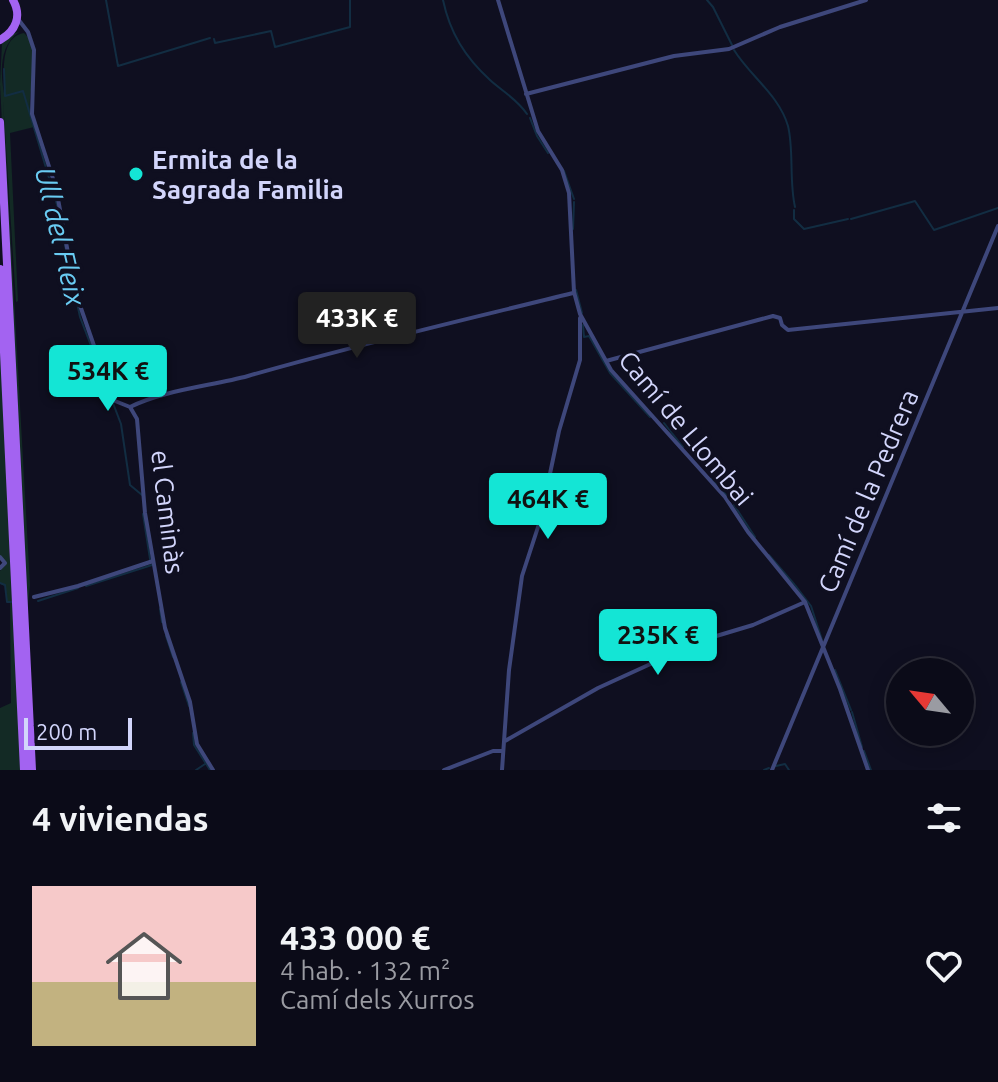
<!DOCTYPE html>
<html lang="es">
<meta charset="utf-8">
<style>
:root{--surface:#0b0b18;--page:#141421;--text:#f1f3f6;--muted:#9a9ba2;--line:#2b2b37;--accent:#14e5d5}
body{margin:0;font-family:Ubuntu,sans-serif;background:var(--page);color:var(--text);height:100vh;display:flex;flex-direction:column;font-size:30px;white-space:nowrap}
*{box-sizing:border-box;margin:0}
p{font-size:26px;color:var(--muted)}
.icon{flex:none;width:44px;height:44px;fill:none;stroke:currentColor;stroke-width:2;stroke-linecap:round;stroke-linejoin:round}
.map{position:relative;height:770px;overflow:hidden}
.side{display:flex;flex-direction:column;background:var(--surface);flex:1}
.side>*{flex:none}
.needle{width:52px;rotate:299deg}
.controls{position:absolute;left:886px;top:658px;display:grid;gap:16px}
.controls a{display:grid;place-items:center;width:88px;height:88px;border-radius:50%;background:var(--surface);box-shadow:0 4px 20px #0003,0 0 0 2px var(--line);font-size:40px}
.scale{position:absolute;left:24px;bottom:20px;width:108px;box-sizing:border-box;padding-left:8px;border:4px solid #d2d5fb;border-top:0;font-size:22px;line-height:28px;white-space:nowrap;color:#d2d5fb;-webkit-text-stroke:6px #0f0f20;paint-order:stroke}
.price{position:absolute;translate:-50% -68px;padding:0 18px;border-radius:8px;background:var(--accent);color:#111;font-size:26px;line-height:52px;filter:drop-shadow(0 2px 4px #0008)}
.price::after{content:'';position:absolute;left:50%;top:48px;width:24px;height:18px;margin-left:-12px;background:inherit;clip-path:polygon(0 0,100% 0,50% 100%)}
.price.on{background:#222;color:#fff}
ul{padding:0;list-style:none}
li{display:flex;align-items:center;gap:24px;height:200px;padding:0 32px}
li span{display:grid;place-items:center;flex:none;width:224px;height:160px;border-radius:0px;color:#555}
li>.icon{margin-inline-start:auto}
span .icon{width:96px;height:96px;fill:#fffc;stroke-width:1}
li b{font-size:34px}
h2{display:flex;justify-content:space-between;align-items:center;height:96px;padding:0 32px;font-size:34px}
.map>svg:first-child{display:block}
.green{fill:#132a25}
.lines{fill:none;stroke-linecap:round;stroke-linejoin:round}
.stream{stroke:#122d42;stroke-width:2}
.minor{stroke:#3e477b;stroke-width:4}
.primary{stroke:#a363f1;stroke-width:8}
.poi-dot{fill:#14e5d5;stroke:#0f0f20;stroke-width:3}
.labels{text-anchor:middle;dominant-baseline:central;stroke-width:7;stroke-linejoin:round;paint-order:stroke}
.poi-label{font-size:26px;font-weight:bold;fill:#d2d5fb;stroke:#0f0f20;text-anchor:start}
.street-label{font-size:26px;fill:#d2d5fb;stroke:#0f0f20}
.water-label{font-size:28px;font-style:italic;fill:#69cbf2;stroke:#0f0f20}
</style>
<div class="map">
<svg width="998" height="770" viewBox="0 0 998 770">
<rect width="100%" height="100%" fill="#0f0f20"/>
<path class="green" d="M19,32C0,45 0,70 4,93C4,71 0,37 24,33C44,50 28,86 30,108C30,114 32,120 34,127L10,133L18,301L16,302L3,100L30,585L27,613L0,84L2,43L12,34Z
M0,308L22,770H0V708L11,703L10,603H7L5,586L0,584V571L6,563L0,556Z"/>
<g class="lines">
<path class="stream" d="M106,0L118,66L210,38
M443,0C450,33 465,57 490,80C502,91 517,99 527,114
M707,0L713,7L732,45
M214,39L215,43L271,31L275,47L350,27V0
M734,50C750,76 779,95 788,126C794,150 789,181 795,207
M4,69L5,96L23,91L58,208
M530,118L537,136L548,153
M564,171L574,199
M794,210V219L804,229L848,219
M851,219L915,201L934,230L998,208
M573,229L574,202
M65,245L80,317L121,424L130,485L142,495
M576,290L582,313
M583,325L584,337L589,336L610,373L650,417
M664,423L683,447
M711,479L731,500
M734,505L755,537
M143,514L150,559
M769,555L794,584
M0,583L5,585L7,602H12
M795,585L811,606L822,640
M86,586L152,565
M38,601L78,588
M160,609L162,622
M166,636L173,657
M835,670L851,710
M181,682L189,706
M852,712L862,747
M193,733L194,745L210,770
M864,751L871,770
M776,766L785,764L789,770
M196,770L205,764
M764,770L769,768"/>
<path class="minor" d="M498,0L538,131L562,170L569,193L574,292L580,314L611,370L725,497L748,532L805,602L840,689L868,770
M18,19L28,32L34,50L32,114L56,188L75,291L109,389L115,401L130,407L137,419L145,513L165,628L190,702L197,744L213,770
M526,94L674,56L729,49L780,27L866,0
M606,361L773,316L780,318L782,325L788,330L998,308
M130,407C164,390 211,386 248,376C355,345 464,320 573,293
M0,557L5,563L0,568
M34,597L78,586L153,561
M505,741L598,688L703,640L753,625L805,602
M444,770L493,751H502
M502,770L509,670L522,576L540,521L559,431L580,360V318
M772,770L998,226"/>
<path class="primary" d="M0,40C16,31 22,16 13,0
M0,122L32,770
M0,269L24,770"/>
</g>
<circle class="poi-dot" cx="136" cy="174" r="8"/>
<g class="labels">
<g class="poi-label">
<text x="152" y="159">Ermita de la<tspan x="152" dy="30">Sagrada Familia</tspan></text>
</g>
<g class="street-label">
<text transform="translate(686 428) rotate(50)">Camí de Llombai</text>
<text transform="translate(868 491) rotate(-67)">Camí de la Pedrera</text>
<text transform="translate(168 512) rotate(83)">el Caminàs</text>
</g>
<g class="water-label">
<text transform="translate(61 236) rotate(77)">Ull del Fleix</text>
</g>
</g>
</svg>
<div class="controls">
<a><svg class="needle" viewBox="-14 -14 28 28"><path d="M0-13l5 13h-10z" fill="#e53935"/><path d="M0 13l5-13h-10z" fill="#9a9ba2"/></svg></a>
</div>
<div class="scale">200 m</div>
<b class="price on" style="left:357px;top:360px">433K €</b>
<b class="price" style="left:108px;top:413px">534K €</b>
<b class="price" style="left:548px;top:541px">464K €</b>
<b class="price" style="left:658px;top:677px">235K €</b>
</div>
<section class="side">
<h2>4 viviendas<svg class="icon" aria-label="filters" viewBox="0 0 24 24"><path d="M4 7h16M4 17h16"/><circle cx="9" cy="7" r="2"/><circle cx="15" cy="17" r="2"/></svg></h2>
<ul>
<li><span style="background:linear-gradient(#f6c9c9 60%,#c2b280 0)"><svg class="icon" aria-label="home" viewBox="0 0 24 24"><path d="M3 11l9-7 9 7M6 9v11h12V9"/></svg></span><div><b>433 000 €</b><p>4 hab. · 132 m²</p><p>Camí dels Xurros</p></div><svg class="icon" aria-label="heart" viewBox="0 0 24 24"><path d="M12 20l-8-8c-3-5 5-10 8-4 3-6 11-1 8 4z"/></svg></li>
</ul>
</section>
